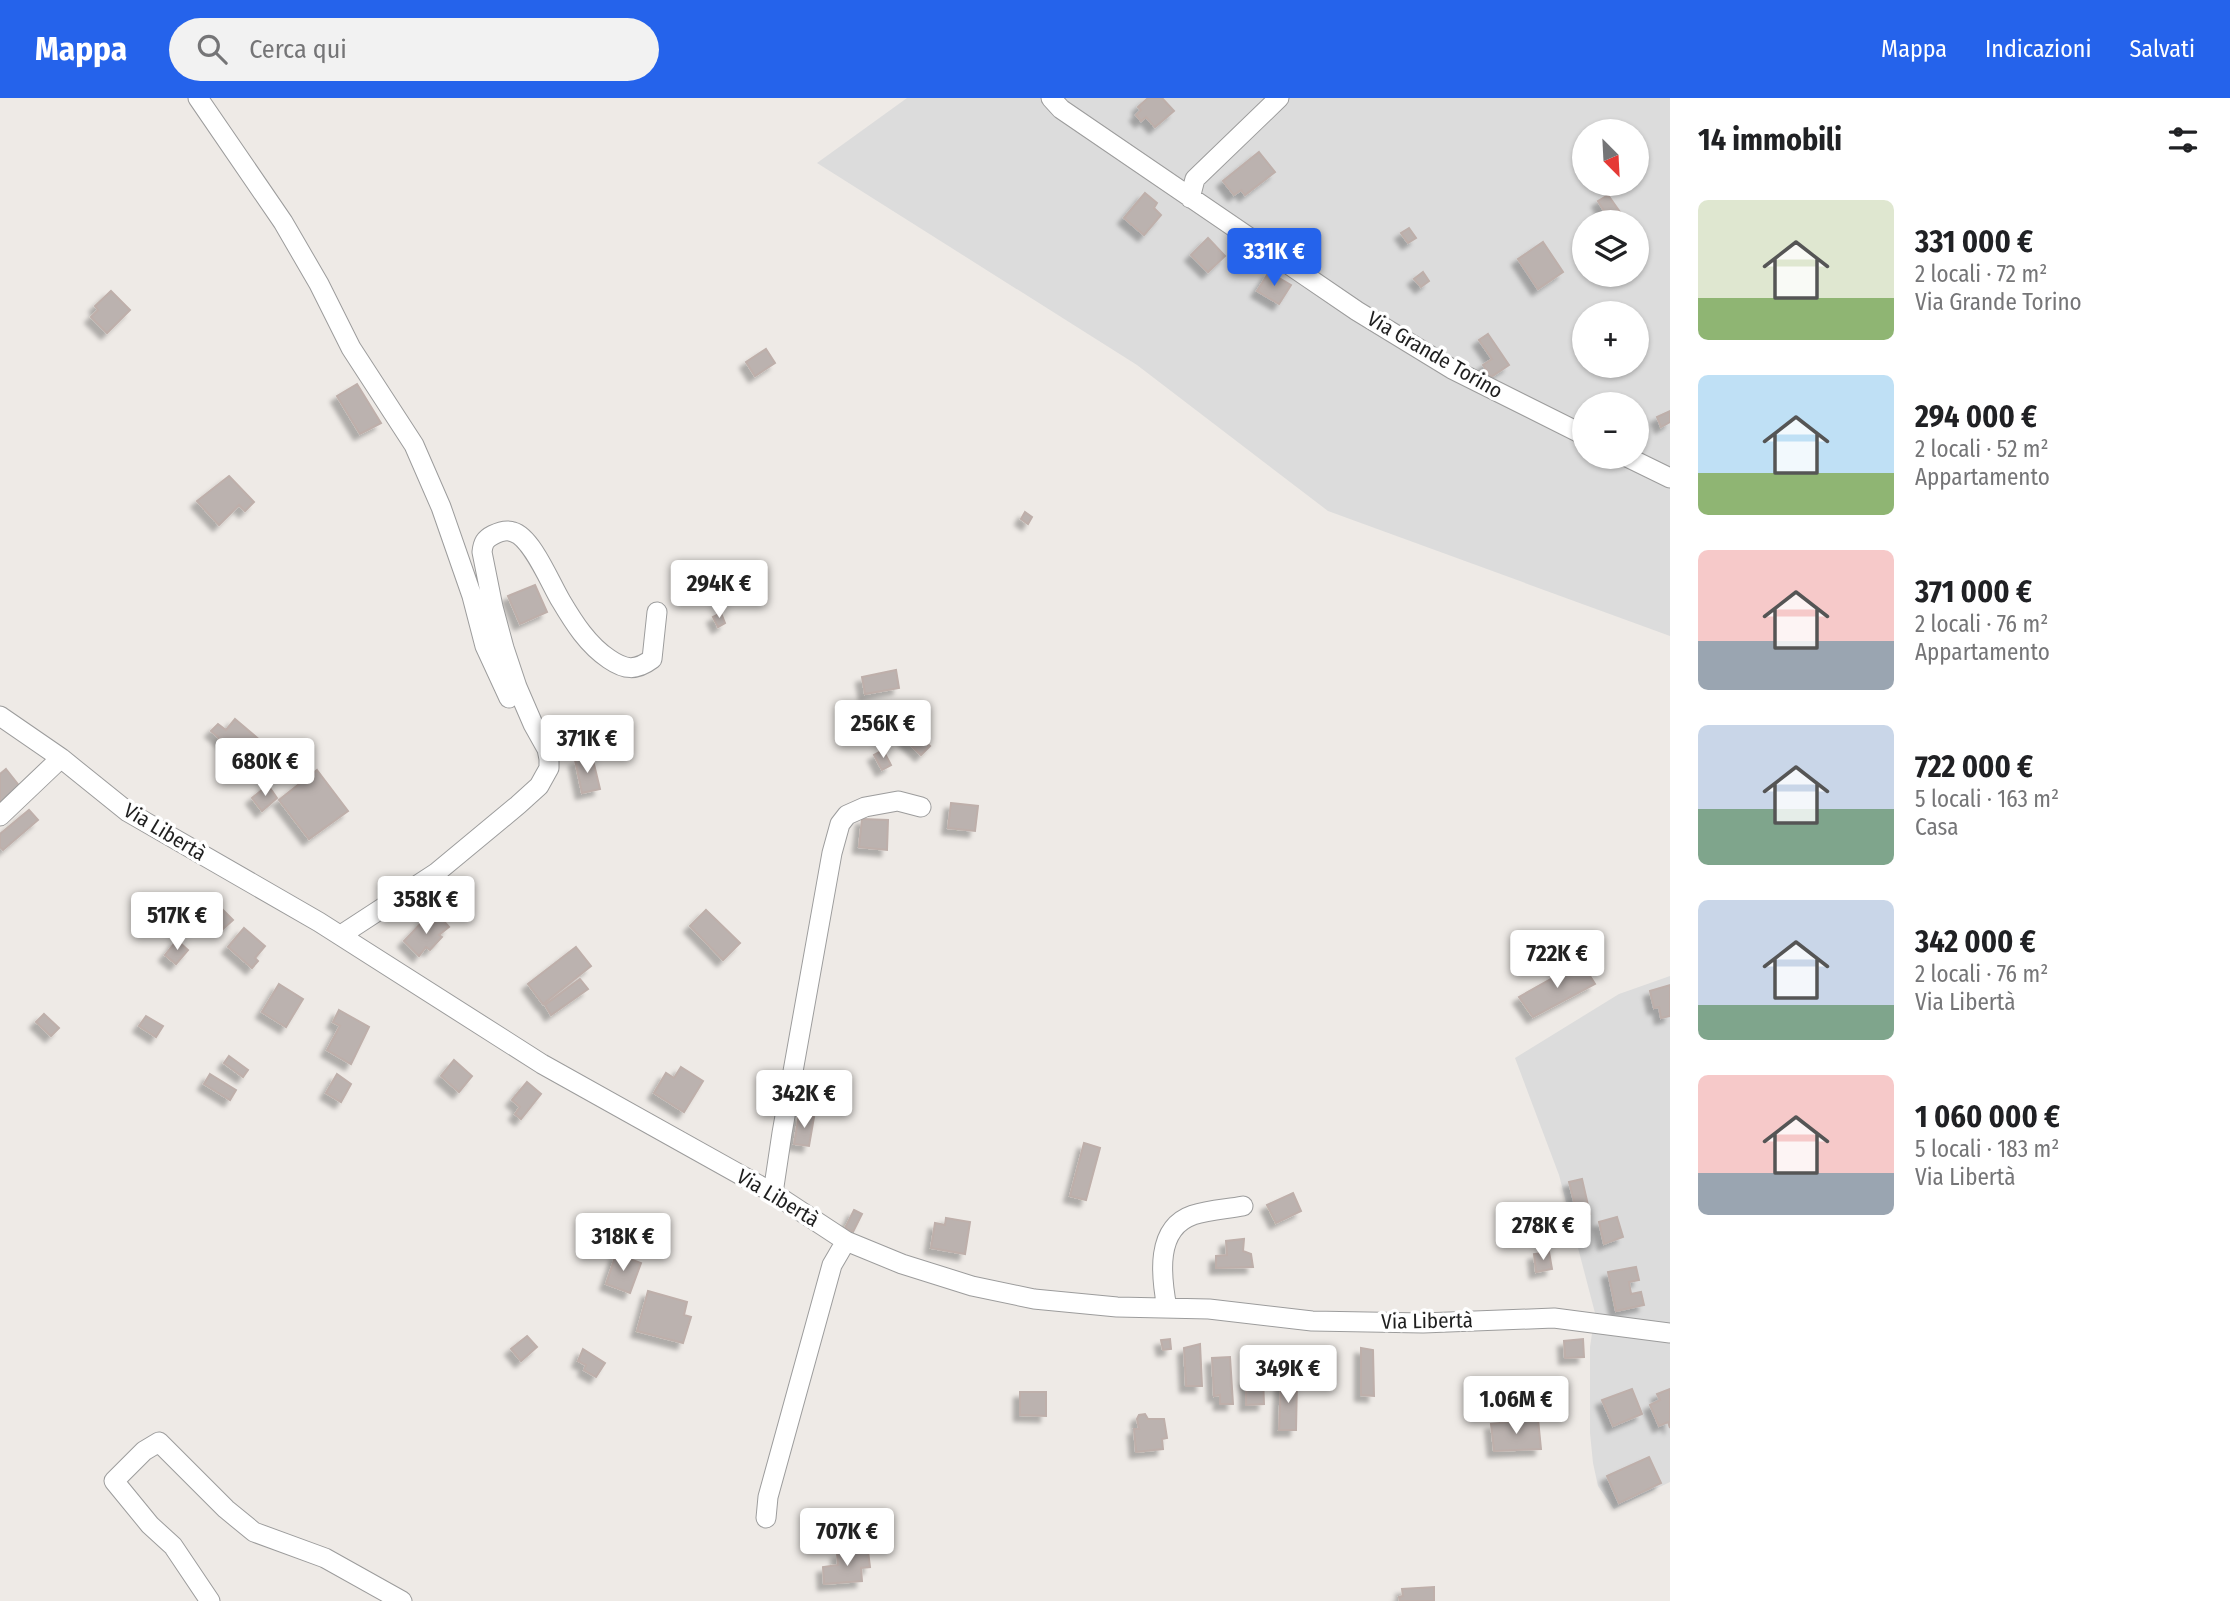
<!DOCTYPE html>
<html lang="it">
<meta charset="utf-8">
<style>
:root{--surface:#fff;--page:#f2f2f2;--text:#202124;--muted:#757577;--accent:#2563eb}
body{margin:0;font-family:"Fira Sans Condensed",sans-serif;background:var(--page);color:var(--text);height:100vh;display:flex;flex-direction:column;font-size:26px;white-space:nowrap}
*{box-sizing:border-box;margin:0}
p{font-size:23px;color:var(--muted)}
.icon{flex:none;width:38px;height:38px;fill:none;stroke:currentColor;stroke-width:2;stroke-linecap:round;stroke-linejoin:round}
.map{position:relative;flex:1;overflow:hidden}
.details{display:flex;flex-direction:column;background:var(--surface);width:560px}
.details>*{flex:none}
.needle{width:46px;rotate:156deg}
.controls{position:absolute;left:1572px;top:21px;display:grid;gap:14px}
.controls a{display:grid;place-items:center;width:77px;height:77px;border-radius:50%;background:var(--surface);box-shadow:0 2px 5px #0004;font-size:35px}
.price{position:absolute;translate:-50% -60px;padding:0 16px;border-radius:7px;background:#fff;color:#222;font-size:23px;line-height:46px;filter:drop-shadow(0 2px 4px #0008)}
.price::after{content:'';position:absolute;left:50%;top:42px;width:21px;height:16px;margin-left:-10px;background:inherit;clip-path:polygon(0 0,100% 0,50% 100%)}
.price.current{background:var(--accent);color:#fff}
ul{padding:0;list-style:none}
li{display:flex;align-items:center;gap:21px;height:175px;padding:0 28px}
li span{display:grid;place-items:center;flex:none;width:196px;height:140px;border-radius:10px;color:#555}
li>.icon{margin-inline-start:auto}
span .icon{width:84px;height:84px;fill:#fffc;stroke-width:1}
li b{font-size:30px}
h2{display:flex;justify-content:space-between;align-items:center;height:84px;padding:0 28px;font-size:30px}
header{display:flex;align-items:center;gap:42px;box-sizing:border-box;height:98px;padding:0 35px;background:var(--accent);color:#fff}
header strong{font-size:33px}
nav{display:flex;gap:38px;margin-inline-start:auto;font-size:24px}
.search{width:490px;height:63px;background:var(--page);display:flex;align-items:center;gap:18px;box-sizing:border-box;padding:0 24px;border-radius:38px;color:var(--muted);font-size:26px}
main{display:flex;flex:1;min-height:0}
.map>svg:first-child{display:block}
.residential{fill:#dcdcdc;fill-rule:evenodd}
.building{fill:#bbb2af;stroke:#beafaa;stroke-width:2;filter:url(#shadow)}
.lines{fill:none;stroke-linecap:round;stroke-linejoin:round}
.minor-casing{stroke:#9c9c9c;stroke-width:21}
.minor{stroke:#fff;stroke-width:19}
.labels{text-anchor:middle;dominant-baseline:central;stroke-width:7;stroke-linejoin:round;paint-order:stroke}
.street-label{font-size:21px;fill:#1f1f1f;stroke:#fff}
</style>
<header>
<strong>Mappa</strong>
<div class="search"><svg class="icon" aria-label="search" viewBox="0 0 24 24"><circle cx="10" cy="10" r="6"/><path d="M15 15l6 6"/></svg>Cerca qui</div>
<nav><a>Mappa</a><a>Indicazioni</a><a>Salvati</a></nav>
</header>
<main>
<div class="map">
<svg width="1670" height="1503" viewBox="0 0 1670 1503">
<defs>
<filter id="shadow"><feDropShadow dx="-6" dy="6" stdDeviation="2" flood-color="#0004"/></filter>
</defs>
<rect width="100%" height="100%" fill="#eeeae6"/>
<path class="residential" d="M907,0H1670V538L1328,413L1137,267L817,65ZM1584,33H1636V86H1584ZM1584,124H1636V177H1584ZM1584,215H1636V268H1584ZM1584,306H1636V359H1584Z
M1670,878V1384L1614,1411L1598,1388L1593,1365L1590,1335V1249L1595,1215L1559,1077L1515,960L1619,896Z"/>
<path class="building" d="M1148,0H1162L1174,13L1155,29L1146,19L1141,23L1136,17L1141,12L1138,9Z
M1259,54L1275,74L1245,97L1241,92L1234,97L1223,83Z
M1145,95L1157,105L1154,110L1161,117L1144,137L1124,120Z
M1608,97L1620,114L1609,121L1598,103Z
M1409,130L1416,140L1408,145L1401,135Z
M1208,140L1225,158L1208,174L1191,157Z
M1543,144L1563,174L1538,191L1518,161Z
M1269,174L1291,187L1279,206L1257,193Z
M1423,174L1429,183L1421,189L1414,181Z
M111,193L130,212L107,235L91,219L98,212L95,208Z
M1488,236L1509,267L1491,279L1483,267L1492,261L1479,242Z
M766,251L775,265L755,278L746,264Z
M357,286L381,325L360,336L337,298Z
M1670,313V324L1661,329L1657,319Z
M229,378L254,404L245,413L239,407L219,427L197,403Z
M1025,414L1032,419L1028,426L1021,421Z
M535,487L547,514L520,526L508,498Z
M721,515L725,525L718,529L713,519Z
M896,572L899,590L865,596L862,579Z
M235,621L262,644L246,664L211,633L218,626L226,632Z
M913,632L930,648L921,657L904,641Z
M883,652L891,667L882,672L874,657Z
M592,658L600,691L582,695L575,662Z
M6,671L21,690L0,707V676Z
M317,672L348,713L309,741L279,702Z
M268,687L277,700L262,713L252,700Z
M951,705L978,708L975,733L948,730Z
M29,712L38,722L3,752L0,749V736Z
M862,721L888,722L887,752L859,749Z
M223,812L233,822L223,831L214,821Z
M706,812L740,845L723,862L690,828Z
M440,819L449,829L439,837L442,839L430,852L426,849L419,858L404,843L425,821L432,827Z
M244,830L265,848L255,860L258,863L252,870L228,849Z
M177,842L188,852L176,866L165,857Z
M576,849L591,868L543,906L528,886Z
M1581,864L1595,886L1533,919L1519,899Z
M580,881L588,891L551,917L545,907Z
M279,886L303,901L286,929L262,914Z
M1670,887V918L1661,920L1659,909L1654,910L1650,893Z
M339,912L369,929L351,966L327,952L340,928L333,924Z
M44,916L59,930L51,938L36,924Z
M146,918L163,928L156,939L139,928Z
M229,958L248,972L243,979L224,965Z
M454,962L472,978L459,994L441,978Z
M681,969L703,983L684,1014L654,995L666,975L674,980Z
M210,976L236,992L230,1002L204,986Z
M337,976L351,986L341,1004L326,995Z
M527,984L541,996L521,1021L515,1016L520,1009L512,1002Z
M799,1016L814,1019L809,1048L794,1046Z
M1084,1045L1100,1050L1086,1102L1070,1098Z
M1582,1081L1590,1116L1578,1119L1569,1084Z
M1293,1095L1301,1113L1276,1125L1267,1107Z
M854,1112L862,1116L853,1134L845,1130Z
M1617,1119L1623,1139L1604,1146L1599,1124Z
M946,1120L970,1124L965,1156L931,1150L935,1125L945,1127Z
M1244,1141L1243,1153L1251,1156L1253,1169L1216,1170V1158L1227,1157L1226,1143Z
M1549,1154L1552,1171L1536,1174L1534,1156Z
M616,1156L641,1165L630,1195L606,1186Z
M1636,1169L1639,1182L1629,1184L1631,1196L1641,1194L1644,1207L1616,1213L1608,1174Z
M648,1193L687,1204L684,1217L691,1219L683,1245L637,1233Z
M527,1238L537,1249L521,1263L511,1251Z
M1170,1241L1171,1251L1163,1252L1161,1242Z
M1583,1241L1584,1259L1565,1260L1564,1243Z
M1200,1246L1202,1288H1186L1184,1250Z
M1361,1250L1373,1252L1374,1298L1361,1297Z
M583,1251L605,1265L596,1279L584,1272L586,1267L578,1263Z
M1230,1259L1233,1306H1220V1297L1214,1298L1212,1260Z
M1263,1279L1264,1306L1246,1307V1280Z
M1281,1282H1297L1296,1332H1279Z
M1632,1291L1642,1316L1613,1328L1602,1302Z
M1670,1291V1330L1668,1324L1659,1328L1650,1307L1660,1302L1657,1296Z
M1020,1294H1046V1318L1020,1317Z
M1145,1316L1148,1321H1164L1167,1340L1162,1341L1163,1351L1136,1354L1134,1331H1139L1137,1321L1139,1317Z
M1538,1321L1541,1351L1494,1353L1491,1326Z
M1649,1359L1661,1385L1619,1405L1607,1378Z
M868,1453L870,1469L861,1470L862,1483L824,1486L823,1469L838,1467L837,1455Z
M1434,1489V1503H1400L1399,1499L1403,1498L1402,1491Z"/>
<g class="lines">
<g class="minor-casing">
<path id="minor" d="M198,0L283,124L319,186L351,250L414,347L441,409L472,498L485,548L509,600
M1051,0L1061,11L1357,213L1452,271L1584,337
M1190,100L1195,81L1279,0
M1627,359L1670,380
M0,618L61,660L128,714L319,824L542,966L773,1095L846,1143L902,1166L972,1188L1034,1201L1117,1209L1209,1211L1312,1223L1423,1225L1554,1220L1670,1235
M0,718L61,660
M341,837L436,775L518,707L539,688L549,670V661L547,651L533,626L517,589L504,550L493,509L482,454C483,445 485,441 493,437C499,434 506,431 513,434C532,439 551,487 561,503C574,525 588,547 609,561C625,572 636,573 652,561L657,514
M773,1095L782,1035L832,755L840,726L847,717L865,709L898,703L921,709
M1167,1210C1161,1178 1155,1130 1193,1117C1209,1112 1227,1111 1243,1108
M766,1420L768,1399L832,1167L846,1143
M210,1503L173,1448L150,1427L114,1383L144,1353L159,1344L226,1411L254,1434L325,1460L402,1503"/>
</g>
<use href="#minor" class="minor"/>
</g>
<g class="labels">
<g class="street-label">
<text transform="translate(1435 257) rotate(30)">Via Grande Torino</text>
<text transform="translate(165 734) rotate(31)">Via Libertà</text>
<text transform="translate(778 1100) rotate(31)">Via Libertà</text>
<text transform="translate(1427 1223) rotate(-1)">Via Libertà</text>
</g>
</g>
</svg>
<div class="controls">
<a><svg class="needle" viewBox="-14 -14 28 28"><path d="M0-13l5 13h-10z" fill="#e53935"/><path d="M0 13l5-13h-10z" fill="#757577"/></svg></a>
<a><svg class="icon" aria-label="layers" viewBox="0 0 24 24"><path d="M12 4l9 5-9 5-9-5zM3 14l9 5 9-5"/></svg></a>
<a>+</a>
<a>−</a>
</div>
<b class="price current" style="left:1274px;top:190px">331K €</b>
<b class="price" style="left:719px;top:522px">294K €</b>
<b class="price" style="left:883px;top:662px">256K €</b>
<b class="price" style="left:587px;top:677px">371K €</b>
<b class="price" style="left:265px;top:700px">680K €</b>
<b class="price" style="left:426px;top:838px">358K €</b>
<b class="price" style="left:177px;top:854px">517K €</b>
<b class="price" style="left:1557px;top:892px">722K €</b>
<b class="price" style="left:804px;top:1032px">342K €</b>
<b class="price" style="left:1543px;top:1164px">278K €</b>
<b class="price" style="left:623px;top:1175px">318K €</b>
<b class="price" style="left:1288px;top:1307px">349K €</b>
<b class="price" style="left:1516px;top:1338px">1.06M €</b>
<b class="price" style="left:847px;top:1470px">707K €</b>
</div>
<section class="details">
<h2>14 immobili<svg class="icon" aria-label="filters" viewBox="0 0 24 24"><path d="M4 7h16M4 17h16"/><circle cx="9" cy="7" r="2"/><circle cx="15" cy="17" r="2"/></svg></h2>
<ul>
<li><span style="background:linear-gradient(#dfe7d0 70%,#8fb573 0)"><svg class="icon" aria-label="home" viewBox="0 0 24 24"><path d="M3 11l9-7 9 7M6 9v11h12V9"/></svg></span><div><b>331 000 €</b><p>2 locali · 72 m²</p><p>Via Grande Torino</p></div></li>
<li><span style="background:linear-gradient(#bfe0f5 70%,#8fb573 0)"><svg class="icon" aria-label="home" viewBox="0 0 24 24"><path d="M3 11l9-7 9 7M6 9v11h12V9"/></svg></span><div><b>294 000 €</b><p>2 locali · 52 m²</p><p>Appartamento</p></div></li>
<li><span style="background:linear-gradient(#f6c9c9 65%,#9aa5b1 0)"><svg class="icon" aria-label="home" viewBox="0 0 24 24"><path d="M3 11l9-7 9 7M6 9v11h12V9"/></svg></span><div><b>371 000 €</b><p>2 locali · 76 m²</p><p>Appartamento</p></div></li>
<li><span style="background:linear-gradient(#c9d6e8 60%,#7fa58c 0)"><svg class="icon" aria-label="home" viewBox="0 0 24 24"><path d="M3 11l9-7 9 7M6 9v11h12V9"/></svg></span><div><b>722 000 €</b><p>5 locali · 163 m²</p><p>Casa</p></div></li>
<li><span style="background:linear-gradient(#c9d6e8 75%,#7fa58c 0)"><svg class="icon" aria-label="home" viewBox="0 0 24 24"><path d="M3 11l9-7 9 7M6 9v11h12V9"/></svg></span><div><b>342 000 €</b><p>2 locali · 76 m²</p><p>Via Libertà</p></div></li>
<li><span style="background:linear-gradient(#f6c9c9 70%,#9aa5b1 0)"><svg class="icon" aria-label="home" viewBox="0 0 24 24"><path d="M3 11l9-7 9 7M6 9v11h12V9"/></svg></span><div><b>1 060 000 €</b><p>5 locali · 183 m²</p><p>Via Libertà</p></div></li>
</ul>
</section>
</main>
